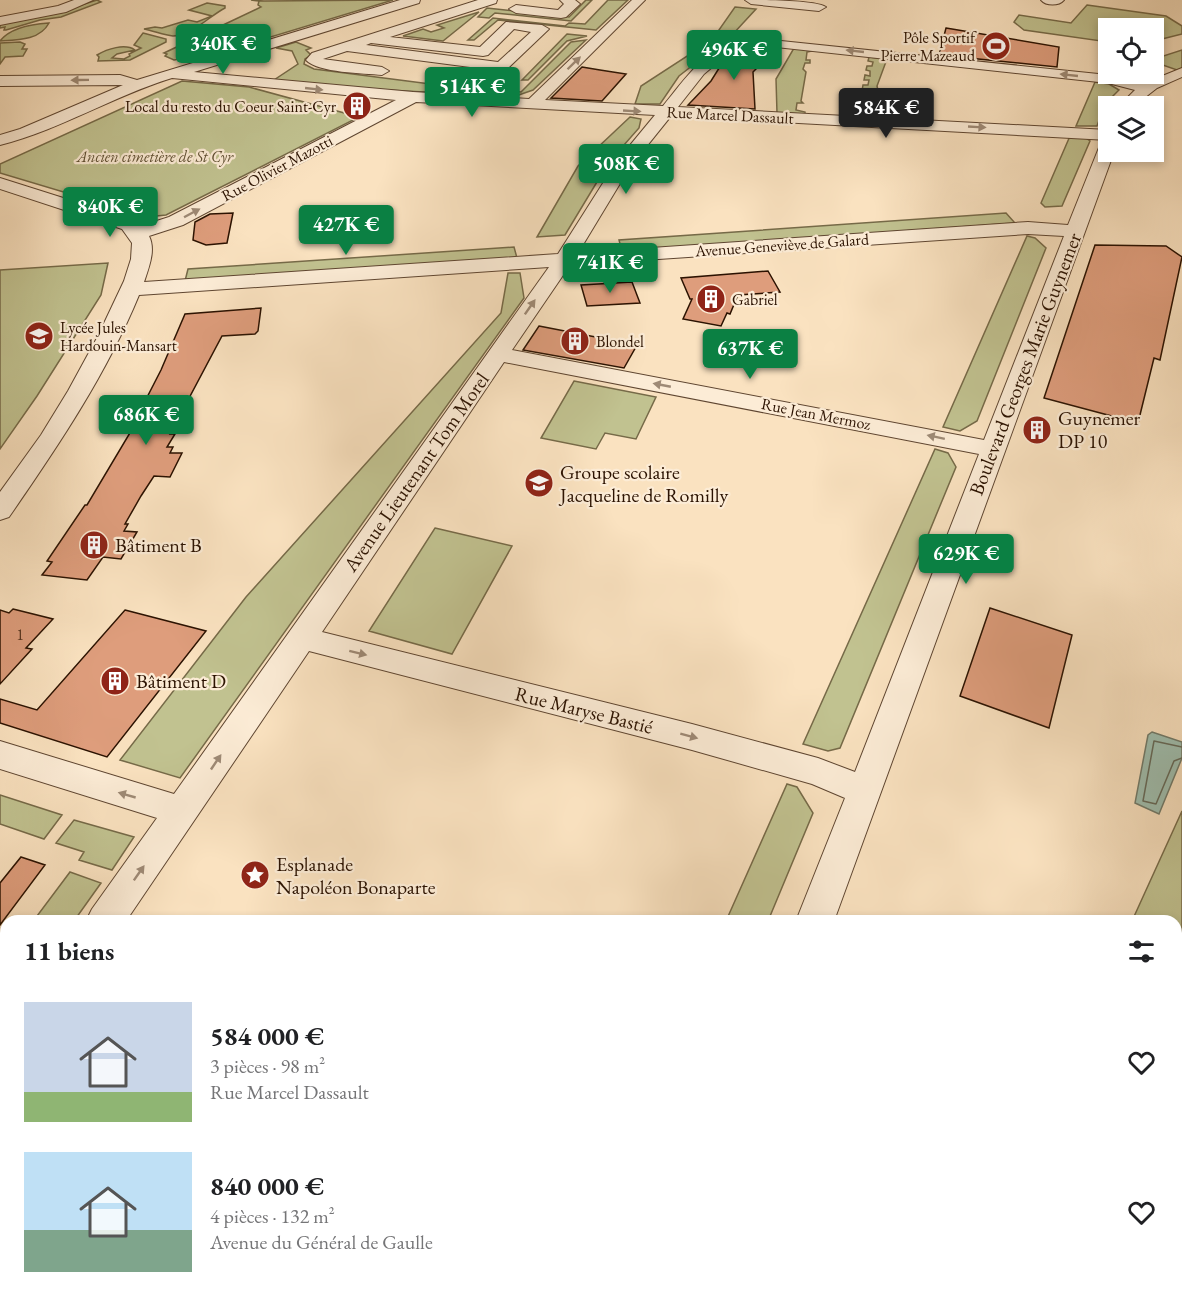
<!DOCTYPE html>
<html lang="fr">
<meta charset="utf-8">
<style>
:root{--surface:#fff;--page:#f6f6f6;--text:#202124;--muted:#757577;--accent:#0b8043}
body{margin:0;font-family:"EB Garamond",serif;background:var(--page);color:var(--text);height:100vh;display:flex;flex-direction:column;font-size:22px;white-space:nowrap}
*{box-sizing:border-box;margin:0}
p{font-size:20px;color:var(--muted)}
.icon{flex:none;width:33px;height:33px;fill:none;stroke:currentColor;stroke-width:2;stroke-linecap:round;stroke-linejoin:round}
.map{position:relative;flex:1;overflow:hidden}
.panel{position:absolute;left:0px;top:915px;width:1182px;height:384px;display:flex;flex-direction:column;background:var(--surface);border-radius:18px 18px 0 0;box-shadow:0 3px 9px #0003}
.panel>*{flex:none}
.buttons{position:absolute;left:1098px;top:18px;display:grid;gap:12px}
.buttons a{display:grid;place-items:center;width:66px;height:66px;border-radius:0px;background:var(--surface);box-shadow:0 3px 9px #0003;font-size:30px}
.price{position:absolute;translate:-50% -51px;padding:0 14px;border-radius:6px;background:var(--accent);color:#fff;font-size:20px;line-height:39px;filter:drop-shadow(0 2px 3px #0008)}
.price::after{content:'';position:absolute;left:50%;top:36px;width:18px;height:14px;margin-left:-9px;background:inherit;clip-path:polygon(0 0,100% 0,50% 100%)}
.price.on{background:#222;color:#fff}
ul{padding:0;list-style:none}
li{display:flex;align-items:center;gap:18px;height:150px;padding:0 24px}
li span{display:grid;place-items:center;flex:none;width:168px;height:120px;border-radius:0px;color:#555}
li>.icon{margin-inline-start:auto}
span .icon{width:72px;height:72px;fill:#fffc;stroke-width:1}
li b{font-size:26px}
h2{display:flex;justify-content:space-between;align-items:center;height:72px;padding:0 24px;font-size:26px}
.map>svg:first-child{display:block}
.green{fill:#c1c290;stroke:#766a48;stroke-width:1.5}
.water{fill:#9ebeaf;stroke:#707969;stroke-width:1.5}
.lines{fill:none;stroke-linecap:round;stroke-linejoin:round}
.shore{stroke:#646858;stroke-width:1.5}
.building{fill:#de9d7c;stroke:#2b1201;stroke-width:1.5}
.minor-casing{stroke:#5f4631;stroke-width:2}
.minor{fill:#fcecd6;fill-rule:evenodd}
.oneway{fill:#9e8a76}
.labels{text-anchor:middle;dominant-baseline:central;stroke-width:4.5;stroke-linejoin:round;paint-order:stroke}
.far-poi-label{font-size:16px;fill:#2b1201;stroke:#fcecd6;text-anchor:start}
.far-street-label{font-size:16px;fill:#2b1201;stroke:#fcecd6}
.far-park-label{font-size:16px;font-style:italic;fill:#605033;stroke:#fcecd6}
.number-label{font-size:16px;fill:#583520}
.street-label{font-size:20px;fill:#2b1201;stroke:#fcecd6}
.poi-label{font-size:20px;fill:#2b1201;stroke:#fcecd6;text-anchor:start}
</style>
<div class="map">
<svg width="1182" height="1299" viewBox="0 0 1182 1299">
<rect width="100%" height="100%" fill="#fae2c0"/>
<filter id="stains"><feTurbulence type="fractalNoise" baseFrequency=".00333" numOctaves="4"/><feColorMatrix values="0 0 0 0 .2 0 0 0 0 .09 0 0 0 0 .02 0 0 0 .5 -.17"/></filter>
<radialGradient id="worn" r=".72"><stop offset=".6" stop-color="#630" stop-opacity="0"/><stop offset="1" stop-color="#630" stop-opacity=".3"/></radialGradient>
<path class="green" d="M97,0L101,2L61,17L40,20L6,30H4L5,27L0,28V23L62,11Z
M251,0L264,1L393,0L188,62L180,59L174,60L165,56L167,54L164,53L261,7L258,5L259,1Z
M586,0H592L571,21L495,13L489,18L478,17L487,8L569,17Z
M608,0H628L596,30L498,20L474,40H468L493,18L565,26L569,23L585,24Z
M207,3L225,6V8C211,15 191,36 173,36C164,35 154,31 144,29L155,27L162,28L188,20L197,22L212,16L189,10Z
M1087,5L1166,16L1182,26V34L1154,41V28H1108V42L1024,30L1014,22L1019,15L1071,23Z
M735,7L756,9L733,34L679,76L660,104H635L641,86L712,40Z
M479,12L443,41L403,36L423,29L431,32L444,28L437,25Z
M49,23C40,40 19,40 0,41C10,28 33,24 49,23Z
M143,33L166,39V42L130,60L98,61L99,57L97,55C107,49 125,43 135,50L117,54L112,58L124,59L130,56L129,54L141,48L134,45Z
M567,34L587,36L567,41L528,80H522Z
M586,40L533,90L513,97L333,87L274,80L298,64L292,51L276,48L296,42L311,48L306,50L311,55L305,59L304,64L314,69L477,90L481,87L521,92L571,42Z
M20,42L25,44L22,49H27L23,56L5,57L0,64V43Z
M794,48L812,51L807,52L806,60H810V63H805L803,69L806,72L801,101L803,103H797L796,110L805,112V114L777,113L776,79Z
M1182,50V69L1177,70L1154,62V59Z
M869,57L887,59L877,86L884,118L862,113L863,105H868V101H862V95H866V92L862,91L863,85H868L869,80H864L865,75L870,76V71L866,70L867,66H872L873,62L868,61Z
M182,81L249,87L359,117L166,215L147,217L0,173V164Z
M1095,82L1109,84L1119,90L1105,104L1097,126H1076Z
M630,117L641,119L639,128L609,162L565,235L537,237L578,166Z
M1070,136L1086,138L1090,141L1062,206L1045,207L1041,203Z
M1006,213L1015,223L622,251L619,240Z
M1027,236L1035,238L1046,248L977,421L960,431L943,427Z
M514,247L517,258L185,281L188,269Z
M108,263L101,295L37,396L0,449V270Z
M508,273H520L524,298L180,778L120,760L246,597L501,313Z
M574,381L656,397L636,439L605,433L596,449L541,438Z
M935,449L948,453L956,467L840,748L828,751L803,744Z
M435,528L512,546L452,654L369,631Z
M787,784L797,787L813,813L768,921H726Z
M0,795L62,815L44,839L0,824Z
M1182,811V1299H978L980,1293H1176V921H1132Z
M74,820L134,837L112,870L79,860L84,852L56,843Z
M70,872L101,883L74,921L34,920Z
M563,1293H618L615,1299H561Z"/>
<path class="water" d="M1152,732L1182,742V758L1159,814L1135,803L1148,735Z"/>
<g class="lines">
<path class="shore" d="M1182,747L1154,741L1143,801L1156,804L1174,761L1182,758"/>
</g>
<path class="building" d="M946,28L1059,47L1057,67L939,55Z
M757,47L776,49L753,72L755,109L688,105L711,81L721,65L739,49Z
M582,67L600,70L626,74L602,101L551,98Z
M233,213L227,243L206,245L193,240L195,222L210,214Z
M1095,245L1166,246L1182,257L1160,360L1154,358L1138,423L1044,398Z
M768,271L780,292L738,295L730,314L727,313L721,326L683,319L692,299H690L681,278Z
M632,282L640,303L587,306L581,285Z
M261,308L258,331L255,334L222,336L170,434H175L167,447H173L170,453H182L170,477L154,476L141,496L125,524H128L124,531L137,532L121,559L103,557L87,580L42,575L52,562L47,561L85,505H87L143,411H140L161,370L185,314Z
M539,326L637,345L624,368L523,350Z
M990,608L1072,635L1049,728L960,696Z
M13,609L53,619L26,648L32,649L0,684V610L9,613Z
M125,610L206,631L107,757L0,723V699L37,710Z
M21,857L45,865L0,925V883Z"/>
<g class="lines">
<g class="minor-casing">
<path id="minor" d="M74,0H93L66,12L0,25V17L58,6Z
M400,0H420L419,3L194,72L413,92L529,99L632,0H645L545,100L663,106C685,79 707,46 743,37L1108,75L1145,83L1182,68V77L1157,88L1134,106H1119L1135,90L1108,83L757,45L736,47L704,74L678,107L1108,130V140L671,116L630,167L578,253L1028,222L1068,225L1100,145L1102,141L1108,140V152H1114L834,921H796L845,798L812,784L692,750L309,651L126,921H86L92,909L157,818L0,769V741L174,794L549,267L139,295C106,375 58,446 9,517L0,520V492L41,435L68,391L98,336L124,281L131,259L132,243L122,229L0,189V178L136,221L141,226L169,217L396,100L172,78C113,96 60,130 0,145V135L20,129L123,85L0,86V76L120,75L137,80ZM416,102L655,115L617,161L558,254L144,282C149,267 156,250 149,236L183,225ZM1028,234L1064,236L984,440L512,350L570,265ZM504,362L979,454L855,772L818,758L692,724L322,632Z
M478,0H497L496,3L390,37L480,47L506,22L542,25L549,29L506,70L501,71L347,51L323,59L382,67L389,71L382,75C364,73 318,73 306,60L312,53ZM514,29L531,32L498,62L366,45L371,43L483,56L488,55Z
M560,0H575L580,4L566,17L561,18L516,13L509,9L516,5L558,10L564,4Z
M745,0C762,0 814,0 826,7L819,11L751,4Z
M1041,0H1064C1059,6 1046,6 1041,0Z
M0,1012L6,1014V1086L0,1089Z
M652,1293H698L697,1299H649Z"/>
</g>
<use href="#minor" class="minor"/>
</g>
<defs><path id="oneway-solid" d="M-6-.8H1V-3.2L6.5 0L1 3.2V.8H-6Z" transform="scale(1.5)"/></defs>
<g class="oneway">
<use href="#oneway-solid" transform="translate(855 51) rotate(-174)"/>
<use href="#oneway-solid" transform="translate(574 63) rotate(-44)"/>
<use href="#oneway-solid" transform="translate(1069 75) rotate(-174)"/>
<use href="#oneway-solid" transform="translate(80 80) rotate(179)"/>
<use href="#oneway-solid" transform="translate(314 89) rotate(6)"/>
<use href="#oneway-solid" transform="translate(632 111) rotate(3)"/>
<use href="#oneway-solid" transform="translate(977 127) rotate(3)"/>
<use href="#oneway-solid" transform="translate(192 213) rotate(-28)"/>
<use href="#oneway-solid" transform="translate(530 307) rotate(-55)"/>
<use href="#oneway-solid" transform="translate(662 385) rotate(-169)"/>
<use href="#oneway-solid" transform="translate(936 437) rotate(-168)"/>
<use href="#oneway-solid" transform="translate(358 653) rotate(14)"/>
<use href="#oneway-solid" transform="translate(689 736) rotate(15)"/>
<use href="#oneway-solid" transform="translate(216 762) rotate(-56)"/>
<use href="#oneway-solid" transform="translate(127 795) rotate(-164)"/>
<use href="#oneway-solid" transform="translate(139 873) rotate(-55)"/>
</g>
<defs>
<g id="stadium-disc" transform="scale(1.5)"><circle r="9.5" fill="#8f2418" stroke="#fcecd6"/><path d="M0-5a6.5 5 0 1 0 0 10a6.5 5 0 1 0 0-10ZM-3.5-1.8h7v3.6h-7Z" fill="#fff"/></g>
<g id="building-disc" transform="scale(1.5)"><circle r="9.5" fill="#8f2418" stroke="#fcecd6"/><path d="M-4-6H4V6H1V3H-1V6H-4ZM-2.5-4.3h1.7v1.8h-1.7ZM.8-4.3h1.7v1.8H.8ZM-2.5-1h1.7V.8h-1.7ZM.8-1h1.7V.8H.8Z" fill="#fff"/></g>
<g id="school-disc" transform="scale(1.5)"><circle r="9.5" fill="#8f2418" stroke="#fcecd6"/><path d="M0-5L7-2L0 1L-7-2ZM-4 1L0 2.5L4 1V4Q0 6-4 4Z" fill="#fff"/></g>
<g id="sight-disc" transform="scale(1.5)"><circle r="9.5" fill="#8f2418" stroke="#fcecd6"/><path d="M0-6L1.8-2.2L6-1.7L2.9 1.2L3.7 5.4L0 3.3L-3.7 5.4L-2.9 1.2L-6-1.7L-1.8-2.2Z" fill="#fff"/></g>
</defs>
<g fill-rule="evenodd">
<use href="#stadium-disc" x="996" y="46"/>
<use href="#building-disc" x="357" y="106"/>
<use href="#building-disc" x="711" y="299"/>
<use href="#school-disc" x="39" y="336"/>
<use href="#building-disc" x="575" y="341"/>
<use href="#building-disc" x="1037" y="430"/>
<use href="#school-disc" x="539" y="483"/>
<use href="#building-disc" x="94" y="545"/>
<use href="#building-disc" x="115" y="681"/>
<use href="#sight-disc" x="255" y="875"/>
</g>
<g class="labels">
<g class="far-poi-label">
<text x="975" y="37" text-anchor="end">Pôle Sportif<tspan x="975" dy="18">Pierre Mazeaud</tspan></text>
<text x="336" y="106" text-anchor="end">Local du resto du Coeur Saint-Cyr</text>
<text x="732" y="299">Gabriel</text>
<text x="60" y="327">Lycée Jules<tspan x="60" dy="18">Hardouin-Mansart</tspan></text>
<text x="596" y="341">Blondel</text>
</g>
<g class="far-street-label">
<text transform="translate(730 115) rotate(3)">Rue Marcel Dassault</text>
<text transform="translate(277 168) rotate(-28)">Rue Olivier Mazotti</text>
<text transform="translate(782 245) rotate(-4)">Avenue Geneviève de Galard</text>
<text transform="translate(816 414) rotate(11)">Rue Jean Mermoz</text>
</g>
<g class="far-park-label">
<text x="155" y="156">Ancien cimetière de St Cyr</text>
</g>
<g class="number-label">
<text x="20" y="634">1</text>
</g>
<g class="street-label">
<text transform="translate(1025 364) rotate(-69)">Boulevard Georges Marie Guynemer</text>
<text transform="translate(416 472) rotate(-55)">Avenue Lieutenant Tom Morel</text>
<text transform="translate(584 710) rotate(14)">Rue Maryse Bastié</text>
</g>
<g class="poi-label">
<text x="1058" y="418">Guynemer<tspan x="1058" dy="23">DP 10</tspan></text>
<text x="560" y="472">Groupe scolaire<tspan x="560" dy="23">Jacqueline de Romilly</tspan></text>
<text x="115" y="545">Bâtiment B</text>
<text x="136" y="681">Bâtiment D</text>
<text x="276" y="864">Esplanade<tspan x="276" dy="23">Napoléon Bonaparte</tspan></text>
</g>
</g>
<rect width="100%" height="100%" filter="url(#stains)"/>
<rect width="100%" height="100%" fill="url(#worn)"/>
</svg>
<div class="buttons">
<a><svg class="icon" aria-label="locate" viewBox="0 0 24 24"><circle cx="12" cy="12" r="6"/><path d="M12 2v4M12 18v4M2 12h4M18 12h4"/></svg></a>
<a><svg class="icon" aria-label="layers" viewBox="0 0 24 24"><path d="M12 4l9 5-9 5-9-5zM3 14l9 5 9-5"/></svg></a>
</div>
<b class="price" style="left:223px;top:75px">340K €</b>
<b class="price" style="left:734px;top:81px">496K €</b>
<b class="price" style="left:472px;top:118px">514K €</b>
<b class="price on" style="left:886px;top:139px">584K €</b>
<b class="price" style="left:626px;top:195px">508K €</b>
<b class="price" style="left:110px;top:238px">840K €</b>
<b class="price" style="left:346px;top:256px">427K €</b>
<b class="price" style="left:610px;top:294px">741K €</b>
<b class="price" style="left:750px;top:380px">637K €</b>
<b class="price" style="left:146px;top:446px">686K €</b>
<b class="price" style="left:966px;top:585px">629K €</b>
<section class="panel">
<h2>11 biens<svg class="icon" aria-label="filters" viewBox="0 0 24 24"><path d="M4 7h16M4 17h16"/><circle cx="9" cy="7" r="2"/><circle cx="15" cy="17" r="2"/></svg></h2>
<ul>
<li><span style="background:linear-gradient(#c9d6e8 75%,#8fb573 0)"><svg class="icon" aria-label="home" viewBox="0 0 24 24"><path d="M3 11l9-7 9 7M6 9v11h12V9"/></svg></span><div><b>584 000 €</b><p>3 pièces · 98 m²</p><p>Rue Marcel Dassault</p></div><svg class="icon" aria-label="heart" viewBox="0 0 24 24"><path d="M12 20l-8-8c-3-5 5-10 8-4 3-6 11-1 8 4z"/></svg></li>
<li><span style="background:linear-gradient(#bfe0f5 65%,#7fa58c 0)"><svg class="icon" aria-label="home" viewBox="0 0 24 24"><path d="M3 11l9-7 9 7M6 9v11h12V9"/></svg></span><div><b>840 000 €</b><p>4 pièces · 132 m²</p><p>Avenue du Général de Gaulle</p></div><svg class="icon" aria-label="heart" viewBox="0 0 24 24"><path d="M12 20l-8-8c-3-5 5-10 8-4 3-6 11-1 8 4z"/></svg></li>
</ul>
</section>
</div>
